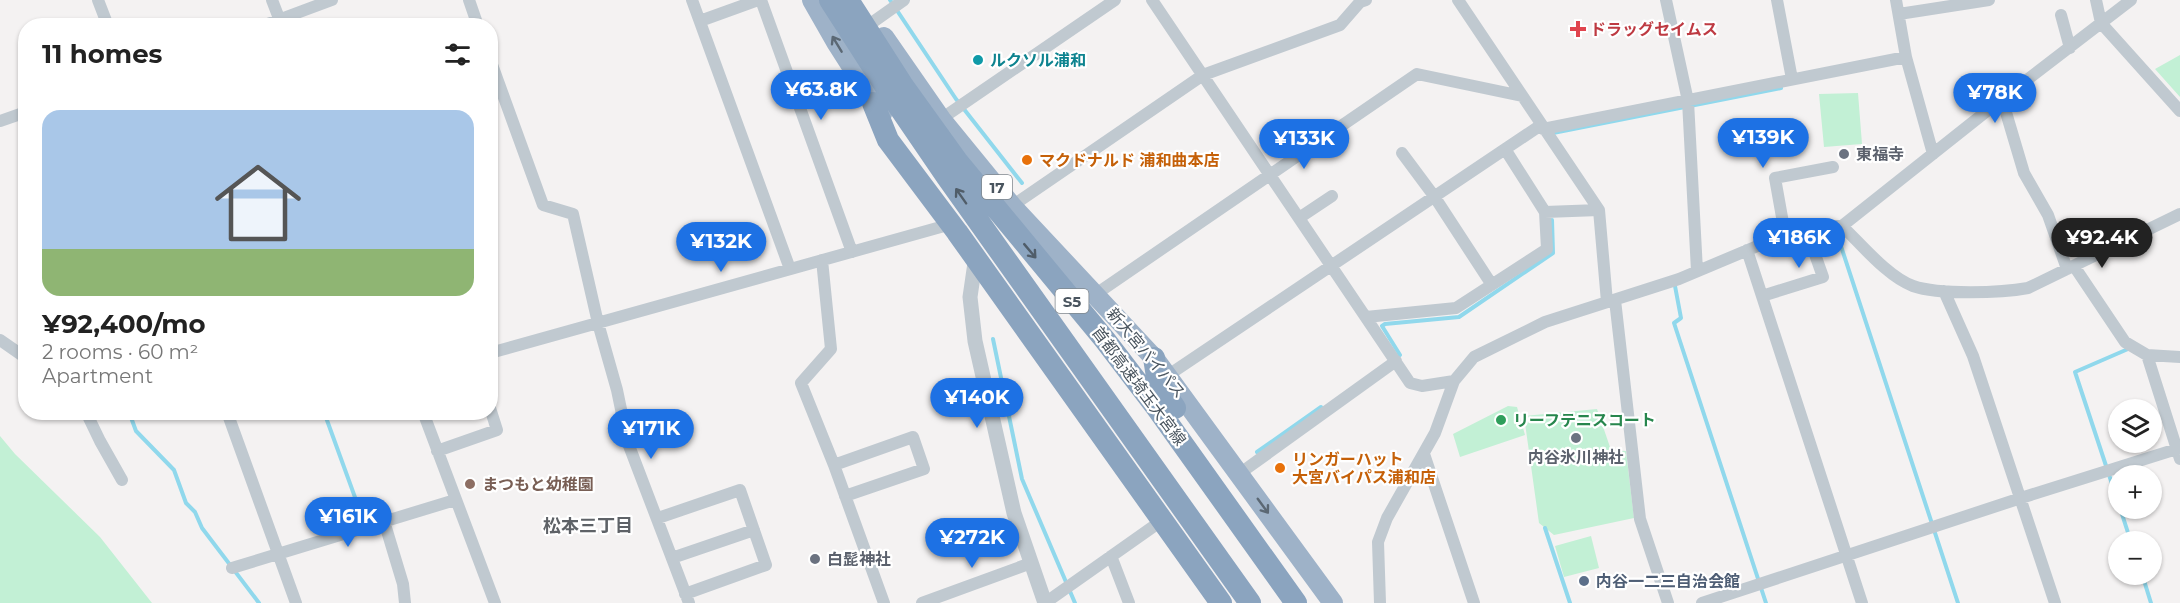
<!DOCTYPE html>
<meta charset="utf-8">
<style>
:root{--surface:#fff;--page:#f2f2f2;--text:#222;--muted:#767676;--accent:#1d71e4}
body{margin:0;font-family:Montserrat,"Noto Sans JP",sans-serif;background:var(--page);color:var(--text);height:100vh;display:flex;flex-direction:column;font-size:22px;white-space:nowrap}
*{box-sizing:border-box;margin:0}
p{font-size:20px;color:var(--muted)}
.icon{flex:none;width:33px;height:33px;fill:none;stroke:currentColor;stroke-width:2;stroke-linecap:round;stroke-linejoin:round}
.map{position:relative;flex:1;overflow:hidden}
.side{position:absolute;left:18px;top:18px;width:480px;height:402px;display:flex;flex-direction:column;background:var(--surface);border-radius:24px;box-shadow:0 2px 4px #0004}
.side>*{flex:none}
.fabs{position:absolute;left:2108px;top:399px;display:grid;gap:12px}
.fabs a{display:grid;place-items:center;width:54px;height:54px;border-radius:50%;background:var(--surface);box-shadow:0 2px 4px #0004;font-size:30px}
.price{position:absolute;translate:-50% -51px;padding:0 14px;border-radius:21px;background:var(--accent);color:#fff;font-size:20px;line-height:39px;filter:drop-shadow(0 2px 3px #0008)}
.price::after{content:'';position:absolute;left:50%;top:36px;width:18px;height:14px;margin-left:-9px;background:inherit;clip-path:polygon(0 0,100% 0,50% 100%)}
.price.selected{background:#222;color:#fff}
ul{padding:0;list-style:none}
li{display:grid;align-content:center;gap:12px;height:318px;padding:0 24px}
li span{display:grid;place-items:center;height:186px;border-radius:18px;color:#555}
li>.icon{margin-inline-start:auto}
span .icon{width:108px;height:108px;fill:#fffc;stroke-width:1}
li b{font-size:26px}
h2{display:flex;justify-content:space-between;align-items:center;height:72px;padding:0 24px;font-size:26px}
.map>svg:first-child{display:block}
.green{fill:#c2f0d5}
.lines{fill:none;stroke-linecap:round;stroke-linejoin:round}
.stream{stroke:#90d8ec;stroke-width:4}
.minor{stroke:#c0c9d0;stroke-width:12}
.tertiary{stroke:#c0c9d0;stroke-width:15}
.trunk{stroke:#9eb2c8;stroke-width:20}
.motorway{stroke:#8ba4bf;stroke-width:22}
.oneway{stroke:#5b6874}
.oneway2{stroke:#505d69}
.health-dot{fill:#e0444e;stroke:#fff;stroke-width:2}
.culture-dot{fill:#0f9aa8;stroke:#fff;stroke-width:2}
.worship-dot{fill:#6b7280;stroke:#fff;stroke-width:2}
.food-dot{fill:#e8710a;stroke:#fff;stroke-width:2}
.leisure-dot{fill:#2e9e5b;stroke:#fff;stroke-width:2}
.education-dot{fill:#8d6e63;stroke:#fff;stroke-width:2}
.service-dot{fill:#5c6f8a;stroke:#fff;stroke-width:2}
.labels{text-anchor:middle;dominant-baseline:central;stroke-width:4.5;stroke-linejoin:round;paint-order:stroke}
.shield{fill:#fff;stroke:#80888f;stroke-width:1.5}
.shield-label{font-size:15px;font-weight:bold;fill:#4a555f}
.health-label{font-size:16px;font-weight:bold;fill:#be3a42;stroke:#fff;text-anchor:start}
.culture-label{font-size:16px;font-weight:bold;fill:#0d838f;stroke:#fff;text-anchor:start}
.worship-label{font-size:16px;font-weight:bold;fill:#5b616d;stroke:#fff;text-anchor:start}
.food-label{font-size:16px;font-weight:bold;fill:#c56008;stroke:#fff;text-anchor:start}
.street-label{font-size:16px;fill:#4a555f;stroke:#fff}
.leisure-label{font-size:16px;font-weight:bold;fill:#27864d;stroke:#fff;text-anchor:start}
.education-label{font-size:16px;font-weight:bold;fill:#785e54;stroke:#fff;text-anchor:start}
.service-label{font-size:16px;font-weight:bold;fill:#4e5e75;stroke:#fff;text-anchor:start}
.neighbourhood-label{font-size:18px;font-weight:bold;fill:#5e6267;stroke:#fff}
</style>
<div class="map">
<svg width="2180" height="603" viewBox="0 0 2180 603">
<rect width="100%" height="100%" fill="#f4f2f2"/>
<path class="green" d="M2180,55V97L2155,69Z
M1858,93L1862,144L1824,147L1819,94Z
M1508,406L1517,407L1525,435L1460,457L1453,434Z
M1597,409L1611,450L1626,451L1634,518L1554,535L1539,523L1524,416Z
M0,436L15,454L100,537L152,603H0Z
M1591,536L1599,568L1564,577L1555,546Z"/>
<g class="lines">
<path class="stream" d="M890,0L956,99L1022,183
M23,118L26,126
M1553,133L1781,88
M1837,234L1958,603
M1675,286L1681,318L1674,323L1766,603
M993,339L1022,479L1075,603
M1395,359L1400,355L1382,326L1385,324L1459,317L1553,253L1552,220
M129,412L136,431L174,470L186,503L195,512L202,528L259,603
M324,412L364,522
M1257,452L1321,407
M2118,502L2075,372L2128,349
M2120,508L2131,542
M1545,528L1570,603
M2142,574L2151,603"/>
<path class="minor" d="M98,0L108,26
M272,0L282,26
M469,0L478,26
M692,0L790,269
M761,0L852,252
M1152,0L1410,383L1422,386L1454,381
M1458,0L1599,210L1607,302
M1666,0L1688,101L1697,271
M1777,0L1792,79
M1896,0L1906,57L1933,154
M2096,0L2101,23L2180,111
M1899,14L1989,0
M2061,15L2070,48
M700,21L758,0
M873,22L904,0
M262,26L332,0
M490,59L543,205L573,214L598,323L617,390L628,443L689,603
M2002,99L2024,173L2048,215L2067,269
M941,119L1115,0
M0,121L26,112
M1543,129L1906,57
M1402,153L1434,196L1492,285
M1012,206L1203,75L1340,25L1360,2L1366,0
M1545,212L1599,210
M1299,218L1332,196
M1842,226L2002,99L2131,0
M1785,234L1775,178L1833,167
M1747,250L1862,603
M822,260L831,349L801,383L834,465L884,603
M2074,266L2125,342L2147,355L2180,357
M1944,291L1973,356L2055,603
M1096,294L1417,74L1522,96
M1762,296L1823,277L1805,226
M1615,300L1640,519L1668,603
M1366,317L1456,308L1547,249L1545,212L1505,149
M0,340L26,358
M490,353L955,223
M2147,355L2180,459
M1167,376L1541,125
M86,412L100,441L122,480
M227,412L296,603
M423,412L495,603
M437,451L497,430L490,408
M1424,454L1474,603
M834,465L913,437L924,469L845,496
M1239,474L1396,361
M658,518L740,490L766,565L685,594
M384,521L403,584L405,603
M1111,556L1129,603
M672,558L754,530
M232,568L455,500
M922,603L1031,563
M1045,603L1164,519
M1380,603L1378,542L1387,518L1435,433L1454,381L1474,357L1545,322L1679,279L1805,226H1842C1861,244 1888,277 1913,286C1939,295 2001,293 2028,288L2180,214
M1702,603L2021,498L2180,448"/>
<path class="tertiary" d="M976,256L970,297L975,341L1014,513L1045,603"/>
<path class="trunk" d="M812,0L836,42L882,114
M884,37L941,119L1012,206L1154,358L1333,603"/>
<path class="motorway" d="M830,0L891,95L947,177L1250,603
M848,0L903,86L957,161L1105,340L1157,408L1296,603
M873,103L888,140L957,232L1221,603
M1154,358L1158,383L1175,408"/>
</g>
<defs><path id="oneway-shaft" d="M-6 0H5M1.5-3L5.5 0L1.5 3" fill="none" stroke-width="1.6" stroke-linecap="round" stroke-linejoin="round" transform="scale(1.5)"/></defs>
<g class="oneway">
<use href="#oneway-shaft" transform="translate(837 44) rotate(-121)"/>
<use href="#oneway-shaft" transform="translate(1263 506) rotate(54)"/>
</g>
<g class="oneway2">
<use href="#oneway-shaft" transform="translate(961 196) rotate(-125)"/>
<use href="#oneway-shaft" transform="translate(1030 251) rotate(50)"/>
</g>
<path class="health-dot" d="M1575 20h6v6h6v6h-6v6h-6v-6h-6v-6h6z"/>
<circle class="culture-dot" cx="978" cy="60" r="6"/>
<g class="worship-dot">
<circle cx="1844" cy="154" r="6"/>
<circle cx="1576" cy="438" r="6"/>
<circle cx="815" cy="559" r="6"/>
</g>
<g class="food-dot">
<circle cx="1027" cy="160" r="6"/>
<circle cx="1280" cy="468" r="6"/>
</g>
<circle class="leisure-dot" cx="1501" cy="420" r="6"/>
<circle class="education-dot" cx="470" cy="484" r="6"/>
<circle class="service-dot" cx="1584" cy="581" r="6"/>
<g class="labels">
<g class="shield">
<rect x="982" y="175" width="30" height="24" rx="4.5"/>
<rect x="1055.5" y="289" width="33" height="24" rx="4.5"/>
</g>
<g class="shield-label">
<text x="997" y="187">17</text>
<text x="1072" y="301">S5</text>
</g>
<g class="health-label">
<text x="1590" y="29">ドラッグセイムス</text>
</g>
<g class="culture-label">
<text x="990" y="60">ルクソル浦和</text>
</g>
<g class="worship-label">
<text x="1856" y="154">東福寺</text>
<text x="1576" y="457" text-anchor="middle">内谷氷川神社</text>
<text x="827" y="559">白髭神社</text>
</g>
<g class="food-label">
<text x="1039" y="160">マクドナルド 浦和曲本店</text>
<text x="1292" y="459">リンガーハット<tspan x="1292" dy="18">大宮バイパス浦和店</tspan></text>
</g>
<g class="street-label">
<text transform="translate(1146 353) rotate(50)">新大宮バイパス</text>
<text transform="translate(1139 386) rotate(53)">首都高速埼玉大宮線</text>
</g>
<g class="leisure-label">
<text x="1513" y="420">リーフテニスコート</text>
</g>
<g class="education-label">
<text x="482" y="484">まつもと幼稚園</text>
</g>
<g class="service-label">
<text x="1596" y="581">内谷一二三自治会館</text>
</g>
<g class="neighbourhood-label">
<text x="588" y="526">松本三丁目</text>
</g>
</g>
</svg>
<div class="fabs">
<a><svg class="icon" aria-label="layers" viewBox="0 0 24 24"><path d="M12 4l9 5-9 5-9-5zM3 14l9 5 9-5"/></svg></a>
<a>+</a>
<a>−</a>
</div>
<b class="price" style="left:821px;top:121px">¥63.8K</b>
<b class="price" style="left:1995px;top:124px">¥78K</b>
<b class="price" style="left:1763px;top:169px">¥139K</b>
<b class="price" style="left:1304px;top:170px">¥133K</b>
<b class="price" style="left:1799px;top:269px">¥186K</b>
<b class="price selected" style="left:2102px;top:269px">¥92.4K</b>
<b class="price" style="left:721px;top:273px">¥132K</b>
<b class="price" style="left:977px;top:429px">¥140K</b>
<b class="price" style="left:651px;top:460px">¥171K</b>
<b class="price" style="left:348px;top:548px">¥161K</b>
<b class="price" style="left:972px;top:569px">¥272K</b>
<section class="side">
<h2>11 homes<svg class="icon" aria-label="filters" viewBox="0 0 24 24"><path d="M4 7h16M4 17h16"/><circle cx="9" cy="7" r="2"/><circle cx="15" cy="17" r="2"/></svg></h2>
<ul>
<li><span style="background:linear-gradient(#a9c7e8 75%,#8fb573 0)"><svg class="icon" aria-label="home" viewBox="0 0 24 24"><path d="M3 11l9-7 9 7M6 9v11h12V9"/></svg></span><div><b>¥92,400/mo</b><p>2 rooms · 60 m²</p><p>Apartment</p></div></li>
</ul>
</section>
</div>
